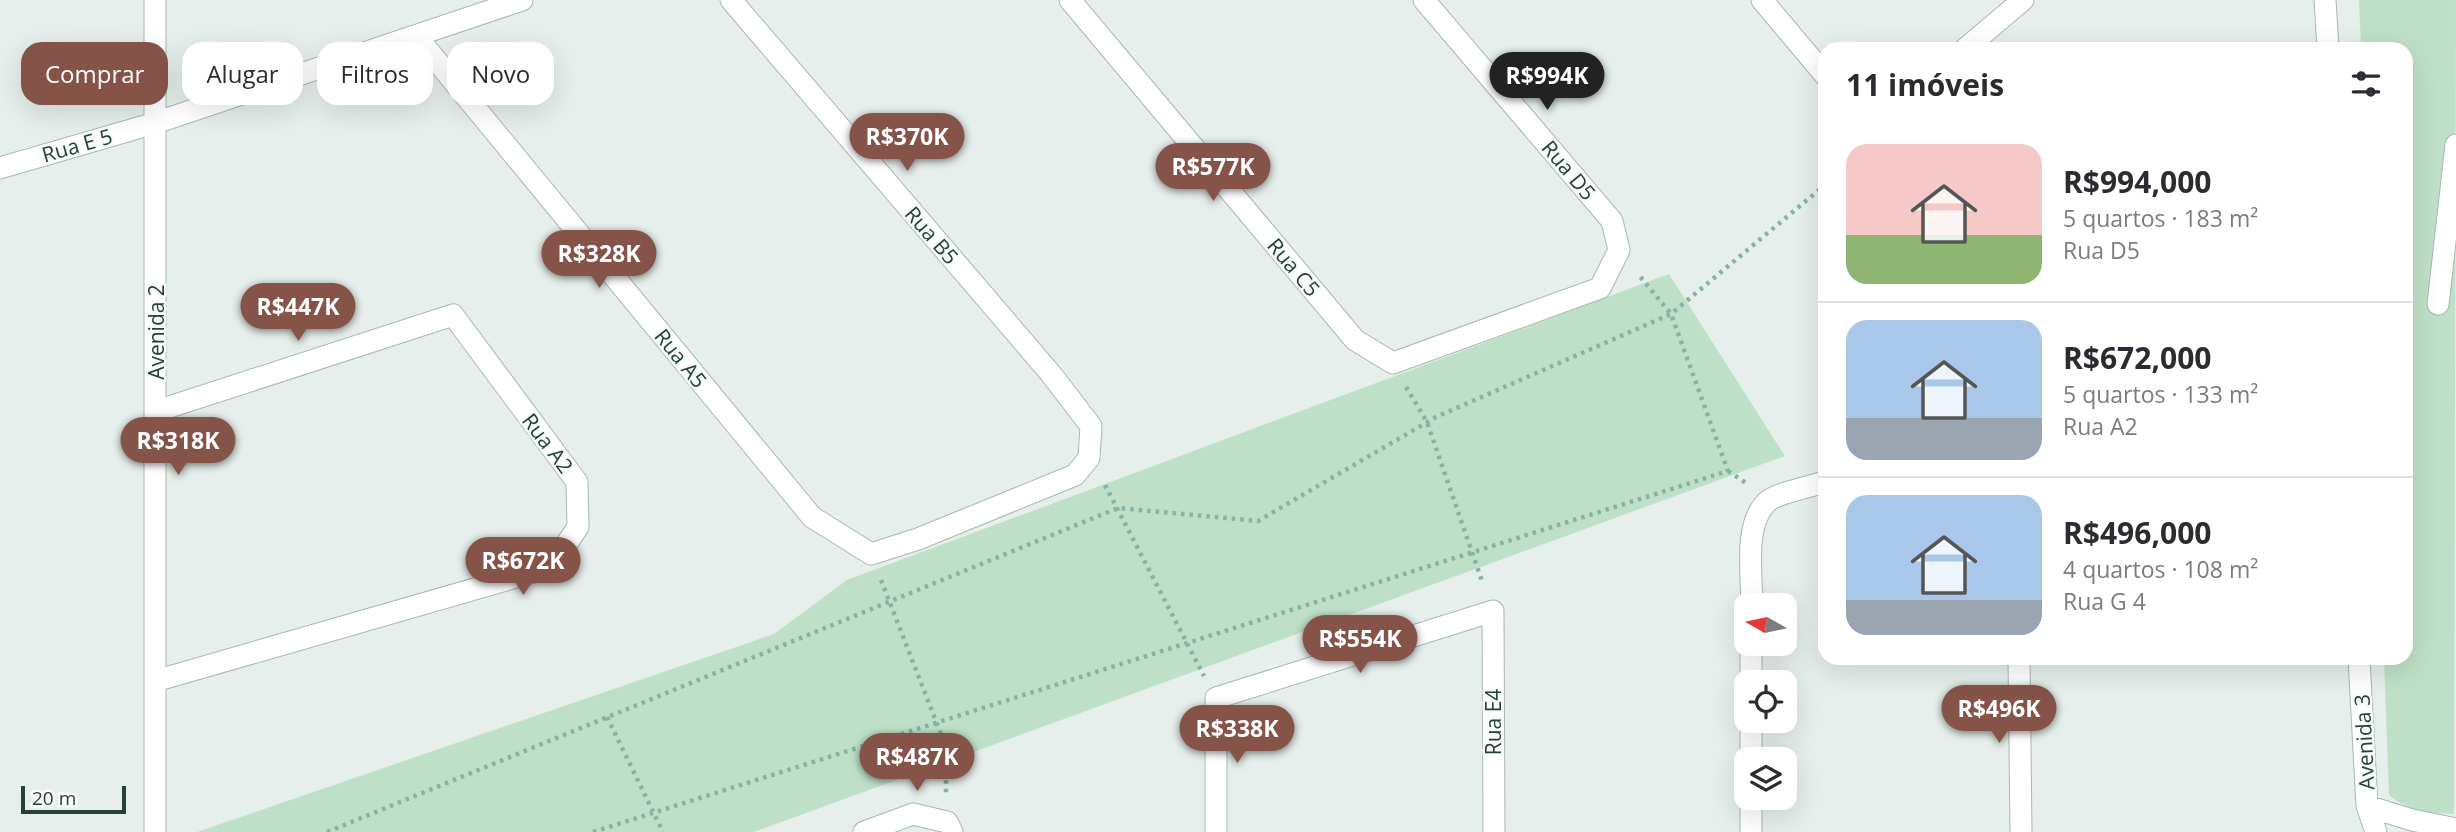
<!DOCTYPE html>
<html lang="pt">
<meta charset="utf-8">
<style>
:root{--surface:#fff;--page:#f2f2f3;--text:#2b2b33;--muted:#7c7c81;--line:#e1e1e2;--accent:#855347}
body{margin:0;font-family:"Open Sans",sans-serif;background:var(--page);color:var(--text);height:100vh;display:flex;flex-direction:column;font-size:26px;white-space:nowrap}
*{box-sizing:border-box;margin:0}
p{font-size:23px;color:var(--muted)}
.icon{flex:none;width:38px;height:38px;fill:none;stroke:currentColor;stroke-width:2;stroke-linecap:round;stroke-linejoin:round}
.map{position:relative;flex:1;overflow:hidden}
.panel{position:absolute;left:1818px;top:42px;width:595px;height:623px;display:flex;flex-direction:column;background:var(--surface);border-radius:21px;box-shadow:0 7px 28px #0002}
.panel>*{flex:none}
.banner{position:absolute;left:21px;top:42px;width:665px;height:63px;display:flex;gap:14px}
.needle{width:46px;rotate:279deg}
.fabs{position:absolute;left:1734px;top:593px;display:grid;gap:14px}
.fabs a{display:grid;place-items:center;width:63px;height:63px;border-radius:14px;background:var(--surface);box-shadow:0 7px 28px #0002;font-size:35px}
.scale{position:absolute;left:21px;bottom:18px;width:105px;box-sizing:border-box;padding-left:7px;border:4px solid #24423a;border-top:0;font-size:19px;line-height:24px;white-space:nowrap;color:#24423a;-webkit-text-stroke:5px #f7fbf9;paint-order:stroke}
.price{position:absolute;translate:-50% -60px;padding:0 16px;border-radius:24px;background:var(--accent);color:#fff;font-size:23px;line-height:46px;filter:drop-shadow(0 2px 4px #0008)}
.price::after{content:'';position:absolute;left:50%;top:42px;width:21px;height:16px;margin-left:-10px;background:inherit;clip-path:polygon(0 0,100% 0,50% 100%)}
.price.active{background:#222;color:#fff}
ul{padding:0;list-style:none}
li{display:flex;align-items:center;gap:21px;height:175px;padding:0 28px}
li+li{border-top:2px solid var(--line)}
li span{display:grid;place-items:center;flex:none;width:196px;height:140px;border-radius:21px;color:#555}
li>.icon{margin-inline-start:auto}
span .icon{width:84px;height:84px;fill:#fffc;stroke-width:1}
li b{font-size:30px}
h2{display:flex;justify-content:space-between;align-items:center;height:84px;padding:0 28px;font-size:30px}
.pill{padding:0 24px;border-radius:21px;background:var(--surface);box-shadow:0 7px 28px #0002;font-size:24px;line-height:63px}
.pill.active{background:var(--accent);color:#fff}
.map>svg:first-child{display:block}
.green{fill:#bfe0c8}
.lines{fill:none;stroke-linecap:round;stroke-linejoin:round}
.minor-casing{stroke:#a8b8b2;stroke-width:23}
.path{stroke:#86b3a5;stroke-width:4.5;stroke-dasharray:3.5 5;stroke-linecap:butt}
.minor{stroke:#fff;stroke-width:21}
.labels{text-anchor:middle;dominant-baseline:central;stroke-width:5;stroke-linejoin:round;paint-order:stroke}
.street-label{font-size:21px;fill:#24423a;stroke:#f7fbf9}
</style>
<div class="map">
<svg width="2456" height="832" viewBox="0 0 2456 832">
<rect width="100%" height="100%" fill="#e6efeb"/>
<path class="green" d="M2359,0H2456L2454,814C2429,813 2409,812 2389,795L2384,658H2406V49H2361Z
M1669,274L1785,456L754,832H197L774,634L847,580Z"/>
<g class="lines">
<g class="minor-casing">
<path id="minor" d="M155,0V832
M1070,0L1355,340L1393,363L1600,288L1619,250L1612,221L1424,0
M1762,0L1825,75
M2325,0L2328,49
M417,37L812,517L871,554L918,539L1075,475L1089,458L1091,426L1051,374L731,0
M1965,49L2023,0
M0,168L155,123L522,0
M2438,304L2456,145
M1752,606C1752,575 1743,523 1768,501C1778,493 1812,486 1825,482
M2019,658L2021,832
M2359,658L2367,806L2376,832
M155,681L551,567L578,527L577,482L453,315L157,411
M1751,682V644
M1751,760V721
M2367,806L2412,820L2456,829
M864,832L913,814L947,822L952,832
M1216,832V698L1493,611L1494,832
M1751,832V798"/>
</g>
<path class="path" d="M1406,387L1427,422L1483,584
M1728,471L1746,483
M1105,485L1204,676
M881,580L946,747V793
M607,717L663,832
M327,832L1118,508L1258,521L1436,417L1671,314L1825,185
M593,832L1728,471L1671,314L1638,274"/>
<use href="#minor" class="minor"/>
</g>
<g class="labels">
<g class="street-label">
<text transform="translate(77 145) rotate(-16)">Rua E 5</text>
<text transform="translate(1569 170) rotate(50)">Rua D5</text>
<text transform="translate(932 235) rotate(49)">Rua B5</text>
<text transform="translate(1294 267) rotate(50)">Rua C5</text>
<text transform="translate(156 332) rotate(-90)">Avenida 2</text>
<text transform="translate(681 358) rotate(51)">Rua A5</text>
<text transform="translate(548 443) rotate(53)">Rua A2</text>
<text transform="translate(1493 722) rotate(-90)">Rua E4</text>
<text transform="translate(2364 742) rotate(-93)">Avenida 3</text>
</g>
</g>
</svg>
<div class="fabs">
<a><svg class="needle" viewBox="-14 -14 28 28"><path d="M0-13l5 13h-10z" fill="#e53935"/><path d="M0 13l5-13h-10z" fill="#7c7c81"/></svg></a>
<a><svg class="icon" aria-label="locate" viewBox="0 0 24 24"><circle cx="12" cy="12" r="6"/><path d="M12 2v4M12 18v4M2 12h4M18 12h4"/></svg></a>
<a><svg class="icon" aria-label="layers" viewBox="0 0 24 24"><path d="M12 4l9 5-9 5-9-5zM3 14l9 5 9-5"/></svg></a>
</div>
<div class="scale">20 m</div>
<b class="price active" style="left:1547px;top:112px">R$994K</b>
<b class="price" style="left:907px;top:173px">R$370K</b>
<b class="price" style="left:1213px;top:203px">R$577K</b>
<b class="price" style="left:599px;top:290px">R$328K</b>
<b class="price" style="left:298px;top:343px">R$447K</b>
<b class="price" style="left:178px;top:477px">R$318K</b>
<b class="price" style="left:523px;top:597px">R$672K</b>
<b class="price" style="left:1360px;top:675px">R$554K</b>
<b class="price" style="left:1999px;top:745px">R$496K</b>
<b class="price" style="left:1237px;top:765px">R$338K</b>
<b class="price" style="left:917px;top:793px">R$487K</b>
<div class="banner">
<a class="pill active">Comprar</a>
<a class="pill">Alugar</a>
<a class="pill">Filtros</a>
<a class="pill">Novo</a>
</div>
<section class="panel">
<h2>11 imóveis<svg class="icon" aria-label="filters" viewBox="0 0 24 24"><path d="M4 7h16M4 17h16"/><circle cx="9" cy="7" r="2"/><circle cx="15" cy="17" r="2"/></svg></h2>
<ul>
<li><span style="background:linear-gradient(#f6c9c9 65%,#8fb573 0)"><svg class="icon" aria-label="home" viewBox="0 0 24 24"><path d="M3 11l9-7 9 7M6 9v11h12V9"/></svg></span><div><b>R$994,000</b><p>5 quartos · 183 m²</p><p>Rua D5</p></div></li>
<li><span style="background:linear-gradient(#a9c7e8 70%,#9aa5b1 0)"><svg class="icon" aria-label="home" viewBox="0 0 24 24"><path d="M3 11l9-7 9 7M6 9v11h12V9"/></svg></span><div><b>R$672,000</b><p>5 quartos · 133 m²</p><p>Rua A2</p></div></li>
<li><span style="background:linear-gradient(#a9c7e8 75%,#9aa5b1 0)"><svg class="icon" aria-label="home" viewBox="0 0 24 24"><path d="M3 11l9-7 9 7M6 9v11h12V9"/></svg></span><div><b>R$496,000</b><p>4 quartos · 108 m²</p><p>Rua G 4</p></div></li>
</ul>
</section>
</div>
